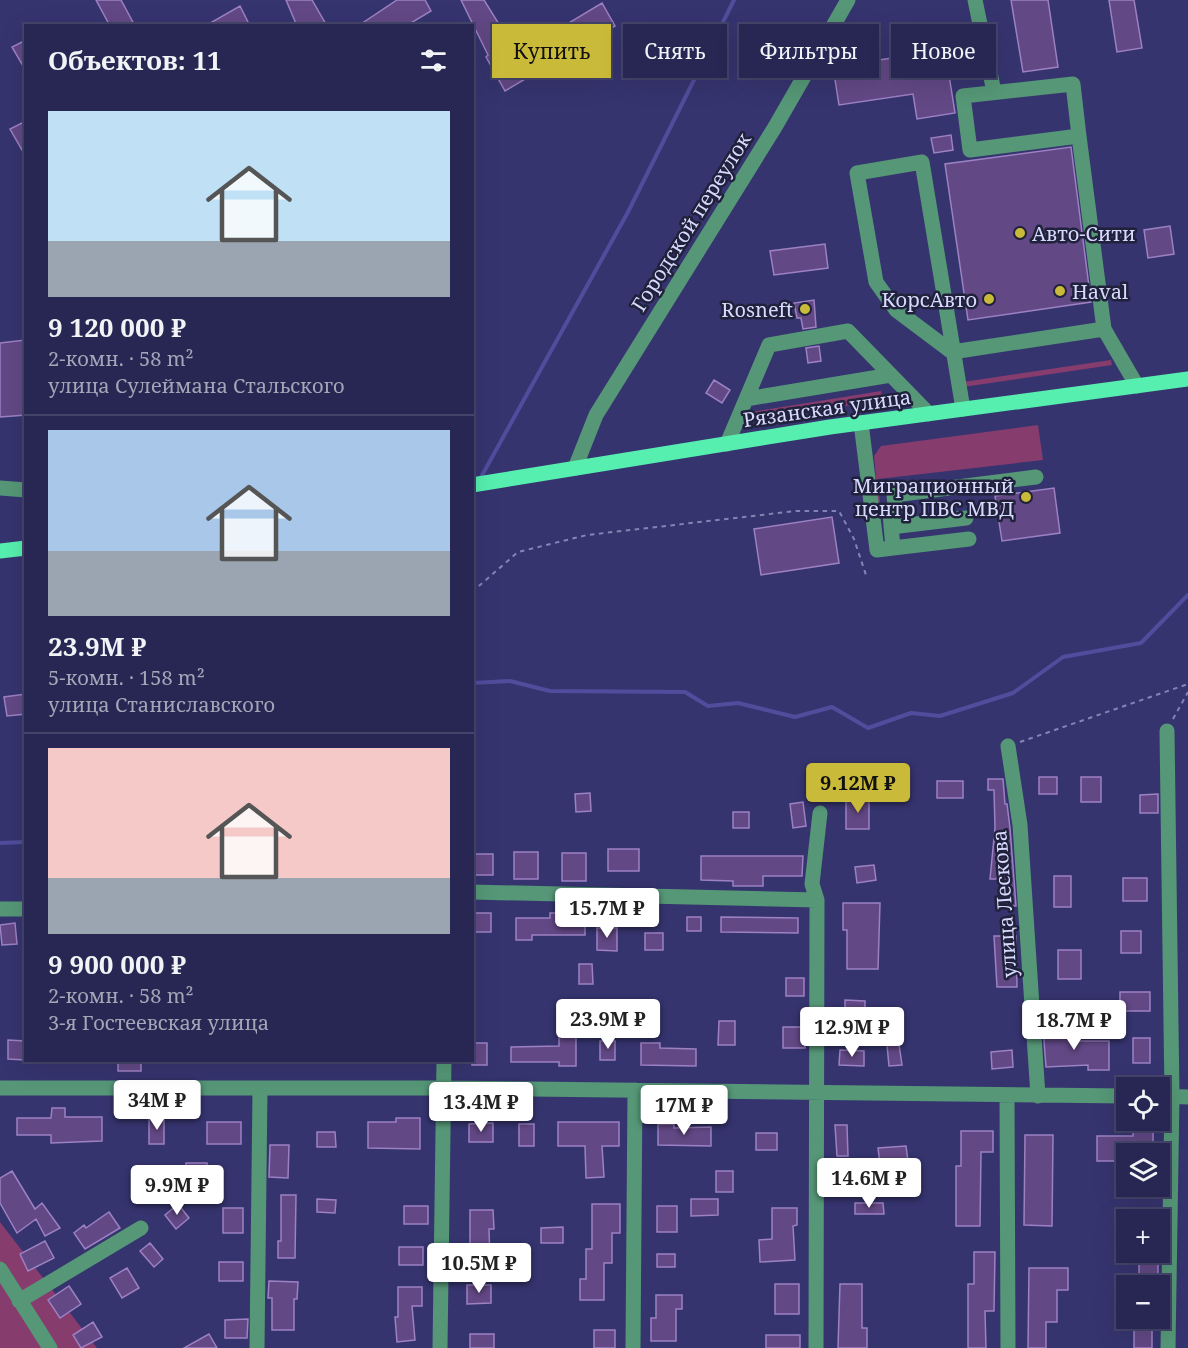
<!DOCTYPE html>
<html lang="ru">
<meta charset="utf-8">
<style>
:root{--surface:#282753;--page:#34335d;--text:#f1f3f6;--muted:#a5a5b8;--line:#44446a;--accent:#caba3a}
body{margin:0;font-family:"Noto Serif",serif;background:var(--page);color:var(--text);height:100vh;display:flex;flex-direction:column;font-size:22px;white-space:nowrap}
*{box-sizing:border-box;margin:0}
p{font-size:20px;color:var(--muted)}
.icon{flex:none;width:33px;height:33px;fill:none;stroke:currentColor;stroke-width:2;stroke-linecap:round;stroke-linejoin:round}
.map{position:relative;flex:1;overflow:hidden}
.details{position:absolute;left:24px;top:24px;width:450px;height:1038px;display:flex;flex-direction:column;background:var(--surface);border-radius:0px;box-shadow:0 6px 24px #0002,0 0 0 2px var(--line)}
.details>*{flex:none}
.top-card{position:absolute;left:492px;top:24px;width:570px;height:54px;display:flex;gap:12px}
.tools{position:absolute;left:1116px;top:1077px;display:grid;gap:12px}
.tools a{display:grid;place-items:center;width:54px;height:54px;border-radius:0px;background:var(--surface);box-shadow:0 6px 24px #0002,0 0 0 2px var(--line);font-size:30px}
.price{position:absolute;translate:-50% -51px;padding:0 14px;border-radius:6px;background:#fff;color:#222;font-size:20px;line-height:39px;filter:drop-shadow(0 2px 3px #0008)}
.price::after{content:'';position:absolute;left:50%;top:36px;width:18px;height:14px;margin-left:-9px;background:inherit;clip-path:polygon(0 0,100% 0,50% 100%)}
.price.on{background:var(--accent);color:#111}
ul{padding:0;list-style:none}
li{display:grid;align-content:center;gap:12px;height:318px;padding:0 24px}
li+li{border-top:2px solid var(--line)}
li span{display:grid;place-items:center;height:186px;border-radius:0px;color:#555}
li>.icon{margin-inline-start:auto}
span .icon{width:108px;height:108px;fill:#fffc;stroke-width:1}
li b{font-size:26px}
h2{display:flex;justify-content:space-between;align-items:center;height:72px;padding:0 24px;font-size:26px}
.pill{padding:0 21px;border-radius:0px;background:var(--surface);box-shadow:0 6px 24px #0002,0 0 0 2px var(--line);font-size:21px;line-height:54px}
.pill.on{background:var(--accent);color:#111}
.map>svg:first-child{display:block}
.green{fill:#873c6e}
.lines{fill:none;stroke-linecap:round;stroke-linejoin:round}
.stream{stroke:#504d9d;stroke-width:4}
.building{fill:#624885;stroke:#9c81c3;stroke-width:1.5}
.path{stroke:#8484b4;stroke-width:2;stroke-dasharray:4.5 4.5;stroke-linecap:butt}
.minor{stroke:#559777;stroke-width:15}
.major{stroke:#56efaf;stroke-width:15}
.poi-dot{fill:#caba3a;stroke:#20213b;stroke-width:2}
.labels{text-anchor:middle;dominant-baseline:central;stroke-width:5;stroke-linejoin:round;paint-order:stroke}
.street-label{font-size:20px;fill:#d7d9fe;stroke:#20213b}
.poi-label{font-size:20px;fill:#d7d9fe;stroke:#20213b;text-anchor:end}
</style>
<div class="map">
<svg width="1188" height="1348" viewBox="0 0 1188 1348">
<rect width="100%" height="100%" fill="#36346f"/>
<path class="green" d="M1111,360L1112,365L963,387V382Z
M881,391L883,400L753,421L751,412Z
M1038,425L1043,460L878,479L881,513H879L874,456L881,446Z
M0,1222L97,1348H0Z"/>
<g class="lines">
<path class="stream" d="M480,479L628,212L734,0
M472,683L510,681L550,691L685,692L708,706L738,703L795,717L832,707L868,728L911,713L940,716L1013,693L1063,657L1141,643L1188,595
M0,843L26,842"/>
</g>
<path class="building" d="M96,0H121L135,26H110Z
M286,0H312L327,26H297Z
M397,0H425L431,11L406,26H358Z
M461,0H484L515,50L522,46L524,50L602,3L615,26L505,91L486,57L488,55Z
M1011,0H1048L1058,67L1023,72Z
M1109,0H1134L1142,48L1117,52Z
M240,6L250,26H205Z
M26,40V71L12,47Z
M945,50L955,113L917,119L913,94L839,105L833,67Z
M26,121V157L10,129Z
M951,135L953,150L934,153L931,138Z
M1071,147L1091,302L968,320L945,164Z
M1170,226L1174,254L1148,258L1144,230Z
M825,244L828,268L774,275L770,251Z
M814,300L816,327L803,329L801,318H797L794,303Z
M25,340L26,415L0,417V343Z
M819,346L821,361L808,363L806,348Z
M714,380L730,390L722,403L706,393Z
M1054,488L1060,533L1002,541L995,496Z
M832,517L839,563L761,575L754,529Z
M26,694V714L7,716L4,697Z
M1039,777H1057V794H1039Z
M1081,777H1101V802H1081Z
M988,779H1003L1005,804H1007L1010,828L1016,906H1001V879H990L995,828L994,790H988Z
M937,781H963V798H937Z
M590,793L591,811L576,812L575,794Z
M1158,794V813H1140V795Z
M846,799H869V829H846Z
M803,802L806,826L793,828L790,804Z
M733,812H749V828H733Z
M608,849H639V871H608Z
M514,852H538V879H514Z
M562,853H586V881H562Z
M474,854H493V875H474Z
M701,856H803L802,876H763V886H733V881L701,880Z
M874,865L876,880L857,883L855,867Z
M1054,876H1071V907H1054Z
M1123,878H1147V901H1123Z
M843,903H880L878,969H847V930H843Z
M473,913H491V932H473Z
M550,913H585V935H532V940H516V918H550Z
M687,917H701V931H687Z
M721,917L798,918V933L721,932Z
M15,923L17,944L2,945L0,925Z
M597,928H617V951L597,950Z
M1121,931H1141V953H1121Z
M645,933H663V950H645Z
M994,936H1016L1017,987H997Z
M1058,950H1081V979H1058Z
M579,964H592L593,984H579Z
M786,978H804V996H786Z
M1120,992H1150V1011H1120Z
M845,1000L865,1001V1020H845Z
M719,1021H735V1045H718Z
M783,1027H805V1048H783Z
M1069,1027V1041H1109V1070H1088V1065L1046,1067L1043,1028Z
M559,1032H576V1066H559V1062H511V1047L559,1046Z
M1133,1038H1150V1063H1133Z
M8,1040L25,1041V1060L8,1059Z
M600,1041H615V1060H600Z
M472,1043H487V1065H472Z
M641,1043H660V1048L696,1049V1066L641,1065Z
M899,1044L902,1065L889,1066L887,1045Z
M840,1050L864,1051V1066L839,1065Z
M1012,1050L1013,1067L992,1069L991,1052Z
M118,1060H141V1071H118Z
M52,1108H65V1117H102V1141L51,1143V1135H17V1118H51Z
M164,1117V1144H149V1118Z
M396,1118H420V1149L368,1148V1122H396Z
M207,1122H241V1144H207Z
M558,1122H619V1146H602L604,1177L586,1178L585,1146H558Z
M493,1123V1142H469V1124Z
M519,1124H534V1146H519Z
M658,1124H674V1128L711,1127V1146L658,1145Z
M835,1125H847L848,1156H837Z
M961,1131H993V1152H981L980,1226H956V1166H961Z
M1133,1131H1153V1148L1119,1149V1161H1097V1136H1133Z
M317,1132H335L336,1147H317Z
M756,1133H777V1150H756Z
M1025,1135H1053L1052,1226L1024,1225Z
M270,1145H289L288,1178L269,1177Z
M906,1146L908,1161L880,1164L878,1148Z
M186,1163H207V1181H186Z
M12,1171L35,1209L42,1203L60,1228L45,1236L36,1219L17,1233L0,1203V1178Z
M716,1171H733V1192H716Z
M281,1195H296L295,1258H278V1241H281Z
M317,1199L336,1200L335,1213L317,1212Z
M691,1199H718V1215L691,1216Z
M855,1203H883L884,1214H855Z
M178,1204L189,1218L176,1229L165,1215Z
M592,1204H620V1233H612V1263H604V1300H580V1279H586V1249H592Z
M404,1206H428V1224H404Z
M657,1206H677V1232H657Z
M223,1208H243V1233H223Z
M772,1208H797V1225L793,1226L795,1260L760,1262L759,1240L772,1239Z
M470,1210H493L494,1229H489L490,1263H466L465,1244H470Z
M109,1212L120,1228L85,1249L74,1233L84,1225L86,1228Z
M563,1227V1243H541V1228Z
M45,1241L54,1258L28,1271L20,1254Z
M150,1243L163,1259L154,1267L140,1251Z
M399,1247H423V1265H399Z
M974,1252H995L994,1311H985L986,1348H968V1284H974Z
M657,1254H675V1267H657Z
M1139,1258H1158V1286H1139Z
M219,1262H243V1281H219Z
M127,1268L139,1288L122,1298L110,1278Z
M1029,1268H1068V1290H1057V1322H1046V1348H1028Z
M269,1281L298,1282L297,1299H294V1330H272V1298H268Z
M775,1284H799V1314H775Z
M840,1284H862V1328H867V1348H838Z
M467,1285H491V1303L467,1304Z
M69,1286L81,1304L60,1318L48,1300Z
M398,1287H422V1306H412L415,1340L397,1342L395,1317H398Z
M656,1295H682V1309H676V1341H651V1318H656Z
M1134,1318H1152V1348H1134Z
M248,1319L247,1338H225V1320Z
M93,1322L102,1337L81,1348L73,1335Z
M594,1330H615V1348H594Z
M209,1334L217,1348H184Z
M470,1334H494V1348H470Z
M766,1335H800V1348H766Z"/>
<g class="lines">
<path class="path" d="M472,592L518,552L587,535L796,511H839L854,539L866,575
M1173,719L1188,692
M1020,742L1188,684"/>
<path class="minor" d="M975,0L994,92
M1079,136L1073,84L963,96L970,150L1079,136L1104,329L1137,386
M746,399L891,375
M963,409L922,162L857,173L876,282L896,310L952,352L1104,329
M861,423L877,550L893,548L890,514L895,505L894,495L1036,477
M727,444L769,345L848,331L929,414
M575,468L596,415L775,127L848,0
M0,488L26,490
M891,527L966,518
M893,548L969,539
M1167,731L1172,1096L1168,1348
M1008,746L1020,825L1038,1096
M472,892L817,900
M0,909H26
M0,1088H443L1126,1096
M1007,1095L1008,1348
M1160,1096L1188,1097
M0,1269L50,1348
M19,1301L141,1228
M257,1348L260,1089
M440,1348L444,1060
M633,1348L635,1090
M816,1348L817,900L812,884L820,813"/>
<path class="major" d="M472,485L830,427L1188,379
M0,551L26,548"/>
</g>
<g class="poi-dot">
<circle cx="1020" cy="233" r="6"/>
<circle cx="1060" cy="291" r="6"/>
<circle cx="989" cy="299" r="6"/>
<circle cx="805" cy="309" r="6"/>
<circle cx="1026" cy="497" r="6"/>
</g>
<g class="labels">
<g class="street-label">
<text transform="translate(691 222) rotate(-58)">Городской переулок</text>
<text transform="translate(827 408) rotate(-8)">Рязанская улица</text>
<text transform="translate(1004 904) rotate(-94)">улица Лескова</text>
</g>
<g class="poi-label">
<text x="1032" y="233" text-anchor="start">Авто-Сити</text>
<text x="1072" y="291" text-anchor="start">Haval</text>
<text x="977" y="299">КорсАвто</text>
<text x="793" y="309">Rosneft</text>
<text x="1014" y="485">Миграционный<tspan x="1014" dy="23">центр ПВС МВД</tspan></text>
</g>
</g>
</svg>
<div class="tools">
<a><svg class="icon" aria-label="locate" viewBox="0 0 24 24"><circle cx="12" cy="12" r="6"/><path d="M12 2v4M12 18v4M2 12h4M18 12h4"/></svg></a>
<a><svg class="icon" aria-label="layers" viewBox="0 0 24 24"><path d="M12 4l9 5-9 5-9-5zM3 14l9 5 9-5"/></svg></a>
<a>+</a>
<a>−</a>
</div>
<b class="price on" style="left:858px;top:814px">9.12M ₽</b>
<b class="price" style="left:607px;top:939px">15.7M ₽</b>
<b class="price" style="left:608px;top:1050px">23.9M ₽</b>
<b class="price" style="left:1074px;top:1051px">18.7M ₽</b>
<b class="price" style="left:852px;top:1058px">12.9M ₽</b>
<b class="price" style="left:157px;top:1131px">34M ₽</b>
<b class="price" style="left:481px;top:1133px">13.4M ₽</b>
<b class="price" style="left:684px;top:1136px">17M ₽</b>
<b class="price" style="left:869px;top:1209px">14.6M ₽</b>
<b class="price" style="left:177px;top:1216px">9.9M ₽</b>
<b class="price" style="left:479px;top:1294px">10.5M ₽</b>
<div class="top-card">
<a class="pill on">Купить</a>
<a class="pill">Снять</a>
<a class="pill">Фильтры</a>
<a class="pill">Новое</a>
</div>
<section class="details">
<h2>Объектов: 11<svg class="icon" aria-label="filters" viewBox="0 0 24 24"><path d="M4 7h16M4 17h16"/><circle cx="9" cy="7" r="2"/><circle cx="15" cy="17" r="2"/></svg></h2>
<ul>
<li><span style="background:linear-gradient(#bfe0f5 70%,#9aa5b1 0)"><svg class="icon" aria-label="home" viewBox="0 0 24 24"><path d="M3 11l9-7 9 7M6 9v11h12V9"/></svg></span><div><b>9 120 000 ₽</b><p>2-комн. · 58 m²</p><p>улица Сулеймана Стальского</p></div></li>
<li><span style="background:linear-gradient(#a9c7e8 65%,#9aa5b1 0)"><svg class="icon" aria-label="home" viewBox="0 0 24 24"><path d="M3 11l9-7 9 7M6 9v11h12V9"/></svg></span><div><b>23.9M ₽</b><p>5-комн. · 158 m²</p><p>улица Станиславского</p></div></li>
<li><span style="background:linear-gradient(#f6c9c9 70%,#9aa5b1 0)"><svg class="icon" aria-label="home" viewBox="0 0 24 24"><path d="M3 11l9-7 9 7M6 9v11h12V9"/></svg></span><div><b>9 900 000 ₽</b><p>2-комн. · 58 m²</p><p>3-я Гостеевская улица</p></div></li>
</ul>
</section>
</div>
